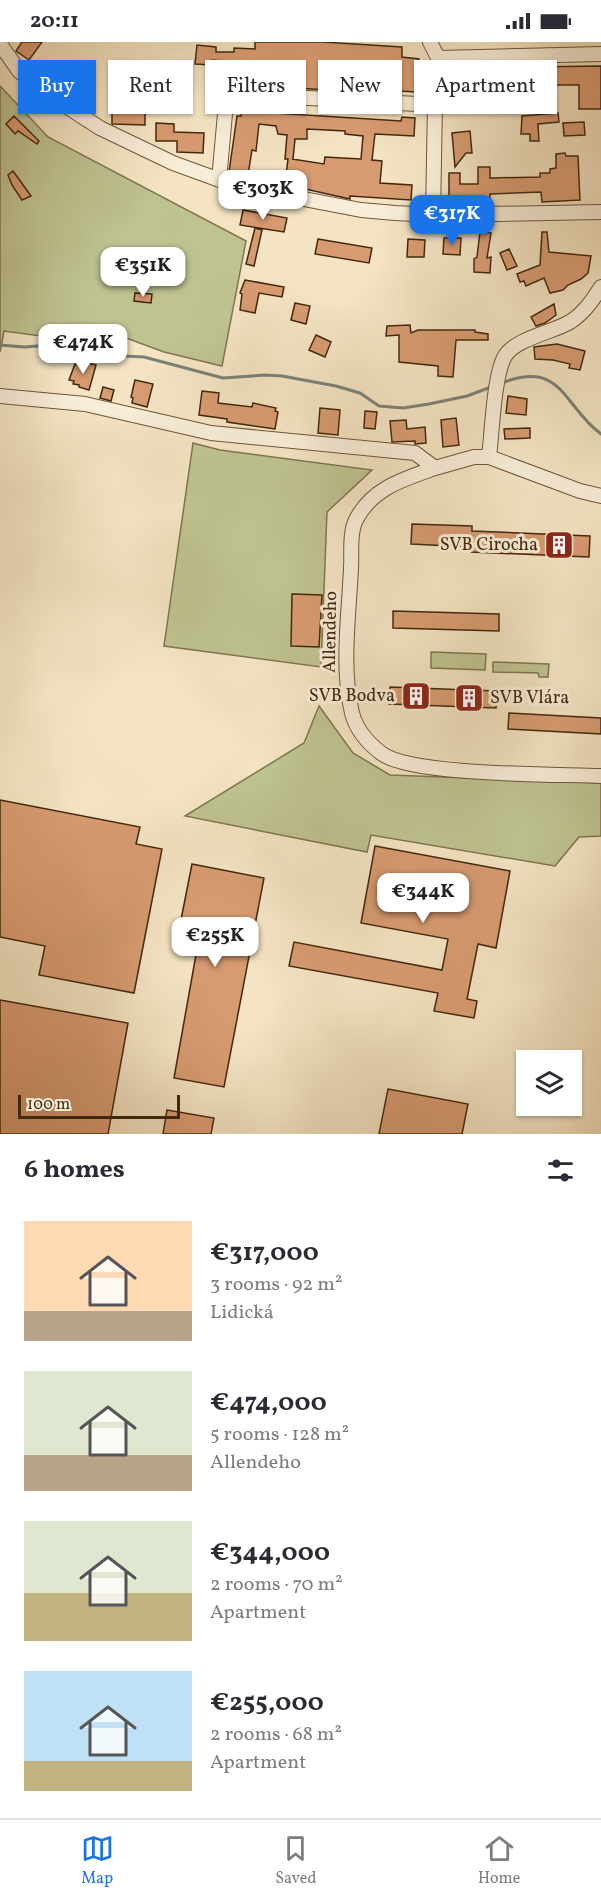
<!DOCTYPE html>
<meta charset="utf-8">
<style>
:root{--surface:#fff;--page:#f2f2f3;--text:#2b2b33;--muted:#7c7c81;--line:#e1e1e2;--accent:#1a73e8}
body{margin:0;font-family:Vollkorn,serif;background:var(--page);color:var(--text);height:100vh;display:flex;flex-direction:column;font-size:22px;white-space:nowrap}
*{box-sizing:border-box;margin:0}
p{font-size:20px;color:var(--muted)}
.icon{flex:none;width:33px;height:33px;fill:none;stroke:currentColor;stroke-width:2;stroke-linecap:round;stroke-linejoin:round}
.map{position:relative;height:1092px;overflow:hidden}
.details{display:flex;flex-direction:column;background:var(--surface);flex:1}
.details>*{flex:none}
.top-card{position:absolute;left:18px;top:18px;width:566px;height:54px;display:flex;gap:12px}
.controls{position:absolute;left:516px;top:1008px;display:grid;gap:12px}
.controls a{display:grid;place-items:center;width:66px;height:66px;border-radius:0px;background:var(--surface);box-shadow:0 2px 4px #0004;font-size:30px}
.scale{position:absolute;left:18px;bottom:15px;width:162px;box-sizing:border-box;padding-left:6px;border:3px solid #42280d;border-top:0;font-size:16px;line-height:21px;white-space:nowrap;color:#42280d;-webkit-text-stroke:4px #f8edd8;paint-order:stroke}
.price{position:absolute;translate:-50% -51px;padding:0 14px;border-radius:12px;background:#fff;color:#222;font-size:20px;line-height:39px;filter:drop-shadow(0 2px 3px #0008)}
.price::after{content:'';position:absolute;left:50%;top:36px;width:18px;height:14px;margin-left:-9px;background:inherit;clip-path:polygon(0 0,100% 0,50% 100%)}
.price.active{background:var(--accent);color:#fff}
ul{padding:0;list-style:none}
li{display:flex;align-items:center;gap:18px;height:150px;padding:0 24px}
li span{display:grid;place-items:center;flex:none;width:168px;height:120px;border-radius:0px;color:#555}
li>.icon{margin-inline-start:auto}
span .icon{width:72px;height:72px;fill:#fffc;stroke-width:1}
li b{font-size:26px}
h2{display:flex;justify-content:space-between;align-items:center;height:72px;padding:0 24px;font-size:26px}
.pill{padding:0 21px;border-radius:0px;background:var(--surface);box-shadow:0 2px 4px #0004;font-size:21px;line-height:54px}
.pill.active{background:var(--accent);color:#fff}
.status{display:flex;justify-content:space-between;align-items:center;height:42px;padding:0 30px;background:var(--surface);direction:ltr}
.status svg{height:16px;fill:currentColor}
.tabs{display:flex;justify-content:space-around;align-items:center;height:84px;border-top:2px solid var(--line);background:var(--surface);font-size:16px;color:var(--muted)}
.tabs a{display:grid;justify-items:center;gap:3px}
.tabs .active{color:var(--accent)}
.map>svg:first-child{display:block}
.green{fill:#bfc392;stroke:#807650;stroke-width:1.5}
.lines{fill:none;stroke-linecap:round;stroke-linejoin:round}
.stream{stroke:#7b8177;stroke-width:3}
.building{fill:#d89b71;stroke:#42280d;stroke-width:1.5;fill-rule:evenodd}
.minor-casing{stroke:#6e573a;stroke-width:16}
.minor{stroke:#f8edd8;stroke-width:14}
.labels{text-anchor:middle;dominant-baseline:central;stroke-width:6;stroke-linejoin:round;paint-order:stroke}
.poi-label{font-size:18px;fill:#42280d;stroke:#f8edd8;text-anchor:end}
.street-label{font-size:18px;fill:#42280d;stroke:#f8edd8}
</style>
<div class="status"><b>20:11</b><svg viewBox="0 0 49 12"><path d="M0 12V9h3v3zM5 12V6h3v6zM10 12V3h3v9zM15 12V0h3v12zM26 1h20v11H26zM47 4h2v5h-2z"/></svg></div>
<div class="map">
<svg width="601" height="1092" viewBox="0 0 601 1092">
<rect width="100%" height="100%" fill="#f4e4c3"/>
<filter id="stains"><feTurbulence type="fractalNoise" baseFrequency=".00333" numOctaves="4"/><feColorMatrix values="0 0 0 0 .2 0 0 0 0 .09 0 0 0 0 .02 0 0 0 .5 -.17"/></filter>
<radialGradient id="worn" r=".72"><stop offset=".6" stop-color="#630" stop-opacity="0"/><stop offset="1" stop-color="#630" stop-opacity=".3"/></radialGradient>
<path class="green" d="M0,44L48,95L246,199L222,324L164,310L102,287L56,296L4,289L0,310Z
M193,401L220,408L372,428L327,470L321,625L164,604Z
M431,610L486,612L485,628L431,626Z
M493,620L549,622L548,635H539L538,631L493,630Z
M319,664L353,711L390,733L601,741V794L579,795L555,824L371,793L367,810L185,774L304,701Z"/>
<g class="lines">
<path class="stream" d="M0,303L24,305L81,301L103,309L123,314L144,315L223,336L265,333L282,334L336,344L360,351L379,364L403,366L429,362L467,354L491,345
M502,341C562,317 563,364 601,392"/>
</g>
<path class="building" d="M22,0H42L29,18L16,9Z
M255,0H323L402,5V15L419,17L416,50L346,46V49L260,44V40L256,39V33H238V30H230V20L212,18L211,23L195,22L197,3L216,5V10H234V6L255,7Z
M601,24V67H579V43H454V26Z
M61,31H81V36H89V46H81V49L61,48Z
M148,54H162L161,64L148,63Z
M112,60H145V83L112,82Z
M242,69L401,79L402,75L415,76L414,94L375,92L372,118L382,119L380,141L412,143L411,158L350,154V157L305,147L306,144L285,142L288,117H285L287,93L278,92L276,84L259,82L256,109L252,108L248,133L229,130L237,74H241ZM307,87L345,89V92L363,94L361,117L325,115L324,122L292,117H293L295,97H307Z
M558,71L559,80L538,82L539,99H530V92H521L522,74Z
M14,74L39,99L37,102L18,89L15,92L6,82Z
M584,80L585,93L564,94L563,81Z
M156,81L174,82V90L204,91L203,111L177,110V99H156Z
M470,89L472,111H466L455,125L452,91Z
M565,111L566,114H578L580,158L542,160L541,150L490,152V162H449V131H460V142H478V125H490V136L540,135V131H550V127L556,126V112Z
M13,129L31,154L22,158L12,143L8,133Z
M243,168L287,176L284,190L240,183Z
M255,186L262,188L254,224L246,222Z
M480,190L491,191L487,216L491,215L490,231L474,230V217L477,215Z
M542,190H547L549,210L591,214L588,231L581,237L568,243L563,248L550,251L544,236L526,244L524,239L520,240L517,232L540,223Z
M444,196H461L460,213L443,212Z
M318,197L372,206L369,221L315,212Z
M408,197L425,198L424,215H407Z
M509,207L517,224L507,228L500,211Z
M245,238L284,245L282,255L259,251L255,271L240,268L242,252L240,251Z
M135,251L152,252L151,261L134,259Z
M295,261L310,264L306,282L291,278Z
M554,262L556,273L545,281L536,284L531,275Z
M410,283L411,291L418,288H475V290L488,292V298H456L453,335L438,334V324L399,320V293L386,294L387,284Z
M316,293L331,300L325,315L309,308Z
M557,302L585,309L580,328L569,326L570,322L553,318L535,317L534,305Z
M81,319L96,323L89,348L79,345V343L73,342L74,339L69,338L75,322L80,324Z
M135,338L153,342L147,365L132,361L133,356L131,355Z
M103,345L114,348L111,359L100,356Z
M202,349L219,351L218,361L252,365L253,361L276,366L275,369L278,370L275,387L227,380V377L199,373Z
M508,354L527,357L526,373L506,371Z
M320,366L340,368L338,393L318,391Z
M365,369L377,370L375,387L364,386Z
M456,376L459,403L443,405L441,378Z
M406,378L407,387L425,385L426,401L415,402V399L392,400L390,379Z
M530,386V396L505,397L504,387Z
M412,482L472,484V489L590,494L589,515L471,510V505L411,502Z
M292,552L322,553L319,605L291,604Z
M393,569L499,572V589L393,586Z
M390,645L496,649V666L389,662Z
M509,671L601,676V692L508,687Z
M0,758L140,785L136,802L162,807L134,951L39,933L45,904L0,895Z
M375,804L510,829L496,906L478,902L467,957L477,959L474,976L434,969L438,951L289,924L294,900L442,928L448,897L361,881Z
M192,822L264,836L224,1045L174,1036L197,907L176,903Z
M0,958L128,981L108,1092H0Z
M388,1047L468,1062L462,1092H379Z
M167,1068L214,1076L211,1092H163Z"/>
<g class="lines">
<g class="minor-casing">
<path id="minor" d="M430,0L438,16L435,63
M0,2L19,29L49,53L100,86L173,121L236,144L361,168L395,171L433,173L601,170
M438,16L601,12
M219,138L226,61L228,56L235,52L435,63L433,173
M0,354L85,362L211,391L415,411L435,426L474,415H489L580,449L601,454
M489,415C492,391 494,332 505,314C515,297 553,290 570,280C584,271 592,259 601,245
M435,426C404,437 373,446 357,476C349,489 352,511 351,526C349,573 341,625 352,671C356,687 368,701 381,711C410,734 558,732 601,734"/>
</g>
<use href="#minor" class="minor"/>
</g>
<defs>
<g id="building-square" transform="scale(1.5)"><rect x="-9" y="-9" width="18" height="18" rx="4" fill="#8f2418" stroke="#f8edd8"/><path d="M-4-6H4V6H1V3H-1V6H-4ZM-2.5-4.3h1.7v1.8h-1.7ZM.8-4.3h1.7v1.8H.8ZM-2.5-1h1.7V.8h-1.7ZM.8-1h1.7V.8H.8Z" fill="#fff"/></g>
</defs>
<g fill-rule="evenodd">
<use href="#building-square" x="559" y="503"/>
<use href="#building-square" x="416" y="654"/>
<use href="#building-square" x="469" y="656"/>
</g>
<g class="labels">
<g class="poi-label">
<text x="538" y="503">SVB Cirocha</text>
<text x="395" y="654">SVB Bodva</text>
<text x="490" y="656" text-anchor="start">SVB Vlára</text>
</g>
<g class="street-label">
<text transform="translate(331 590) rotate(-89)">Allendeho</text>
</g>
</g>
<rect width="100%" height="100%" filter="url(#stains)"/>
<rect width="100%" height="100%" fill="url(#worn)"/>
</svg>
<div class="controls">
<a><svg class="icon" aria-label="layers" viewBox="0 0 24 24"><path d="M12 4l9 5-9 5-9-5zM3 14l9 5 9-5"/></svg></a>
</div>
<div class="scale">100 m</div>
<b class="price" style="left:263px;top:179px">€303K</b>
<b class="price active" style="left:452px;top:204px">€317K</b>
<b class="price" style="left:143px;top:256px">€351K</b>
<b class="price" style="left:83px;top:333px">€474K</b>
<b class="price" style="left:423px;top:882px">€344K</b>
<b class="price" style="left:215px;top:926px">€255K</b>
<div class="top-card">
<a class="pill active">Buy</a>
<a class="pill">Rent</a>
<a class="pill">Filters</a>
<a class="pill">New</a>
<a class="pill">Apartment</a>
</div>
</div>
<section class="details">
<h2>6 homes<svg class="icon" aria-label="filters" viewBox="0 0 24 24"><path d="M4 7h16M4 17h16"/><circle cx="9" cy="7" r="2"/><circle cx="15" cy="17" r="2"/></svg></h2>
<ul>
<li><span style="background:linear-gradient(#ffd9b3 75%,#b9a48a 0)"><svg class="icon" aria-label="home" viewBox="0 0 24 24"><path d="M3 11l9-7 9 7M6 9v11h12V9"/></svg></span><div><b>€317,000</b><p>3 rooms · 92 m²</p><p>Lidická</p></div></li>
<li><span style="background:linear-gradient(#dfe7d0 70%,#b9a48a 0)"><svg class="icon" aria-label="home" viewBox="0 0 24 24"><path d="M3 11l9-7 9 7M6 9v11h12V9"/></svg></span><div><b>€474,000</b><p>5 rooms · 128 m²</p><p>Allendeho</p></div></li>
<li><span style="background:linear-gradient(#dfe7d0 60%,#c2b280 0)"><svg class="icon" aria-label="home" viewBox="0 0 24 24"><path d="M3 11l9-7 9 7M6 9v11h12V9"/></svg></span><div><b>€344,000</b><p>2 rooms · 70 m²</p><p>Apartment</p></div></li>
<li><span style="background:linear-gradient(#bfe0f5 75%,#c2b280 0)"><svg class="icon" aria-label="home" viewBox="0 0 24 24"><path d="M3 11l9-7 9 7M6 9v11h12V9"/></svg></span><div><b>€255,000</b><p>2 rooms · 68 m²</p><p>Apartment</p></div></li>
</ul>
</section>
<nav class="tabs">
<a class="active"><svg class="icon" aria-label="map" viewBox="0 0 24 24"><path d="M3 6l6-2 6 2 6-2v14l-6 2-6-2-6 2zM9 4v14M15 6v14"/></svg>Map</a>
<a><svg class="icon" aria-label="saved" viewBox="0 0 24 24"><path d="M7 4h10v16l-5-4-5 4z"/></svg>Saved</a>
<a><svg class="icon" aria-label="home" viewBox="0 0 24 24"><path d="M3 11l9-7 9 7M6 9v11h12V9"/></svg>Home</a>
</nav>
